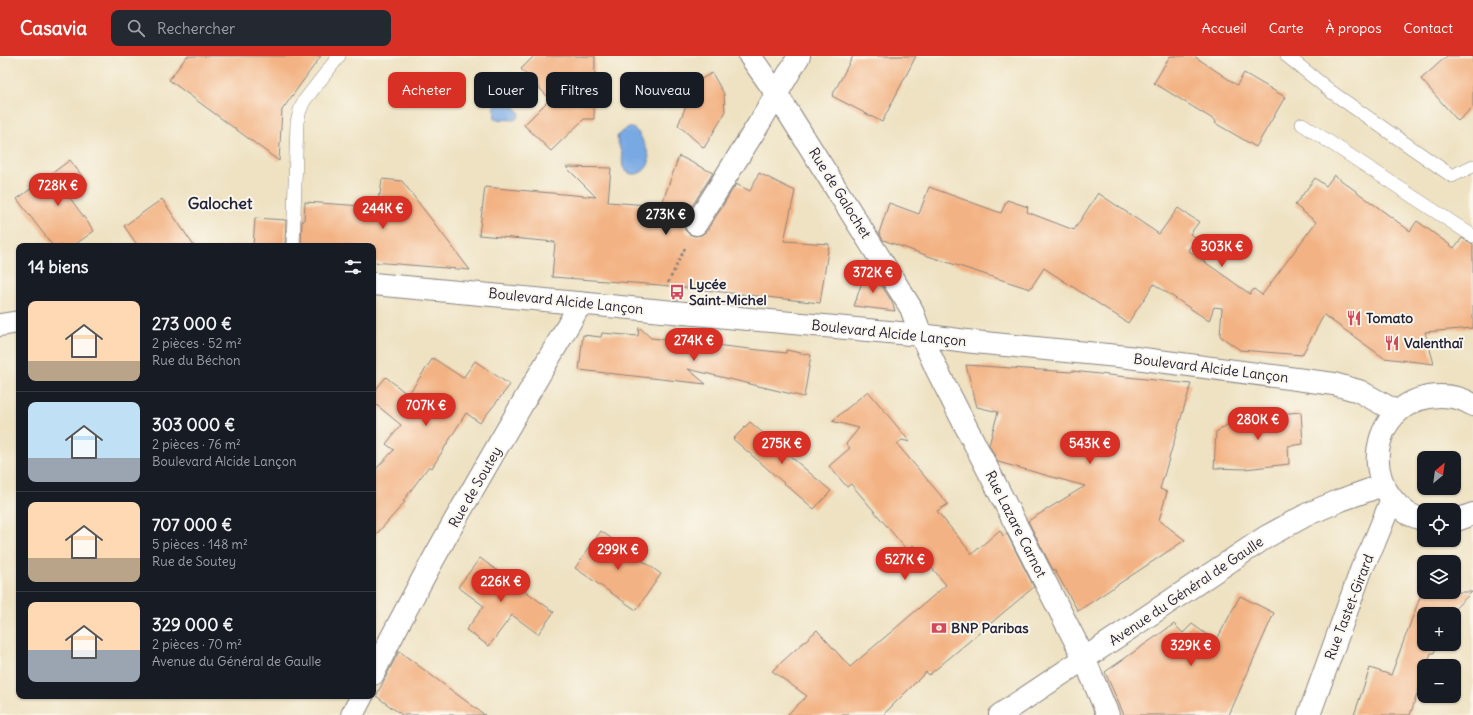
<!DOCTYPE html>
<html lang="fr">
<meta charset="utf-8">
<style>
:root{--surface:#171b24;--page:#242831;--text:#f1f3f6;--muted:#9ea1a6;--line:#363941;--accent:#d93025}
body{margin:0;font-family:Delius,sans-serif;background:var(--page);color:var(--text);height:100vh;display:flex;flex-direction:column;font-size:15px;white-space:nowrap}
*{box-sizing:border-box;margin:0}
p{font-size:13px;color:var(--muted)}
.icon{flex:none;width:22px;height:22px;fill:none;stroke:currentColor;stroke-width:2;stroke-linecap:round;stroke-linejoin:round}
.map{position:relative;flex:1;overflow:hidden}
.panel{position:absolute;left:16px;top:187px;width:360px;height:456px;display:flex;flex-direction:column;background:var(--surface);border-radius:8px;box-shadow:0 1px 3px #0004}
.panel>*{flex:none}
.top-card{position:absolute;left:388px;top:16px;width:380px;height:36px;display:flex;gap:8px}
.needle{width:26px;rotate:29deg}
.buttons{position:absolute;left:1417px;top:395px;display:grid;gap:8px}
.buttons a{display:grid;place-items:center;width:44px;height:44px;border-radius:8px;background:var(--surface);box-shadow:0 1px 3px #0004;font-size:20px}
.price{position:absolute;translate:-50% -34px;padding:0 9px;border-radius:14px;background:var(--accent);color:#fff;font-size:13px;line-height:26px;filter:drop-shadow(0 1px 2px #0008)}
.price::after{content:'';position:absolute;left:50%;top:24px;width:12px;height:9px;margin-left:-6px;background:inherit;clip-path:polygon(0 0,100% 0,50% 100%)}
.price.active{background:#222;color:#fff}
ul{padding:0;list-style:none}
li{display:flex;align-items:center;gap:12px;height:100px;padding:0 12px}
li+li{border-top:1px solid var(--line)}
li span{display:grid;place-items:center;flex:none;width:112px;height:80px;border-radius:8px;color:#555}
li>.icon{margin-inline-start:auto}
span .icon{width:48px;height:48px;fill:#fffc;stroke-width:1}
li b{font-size:17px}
h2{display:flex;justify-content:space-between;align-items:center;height:48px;padding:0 12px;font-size:17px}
.chip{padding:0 14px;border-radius:8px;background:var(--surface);box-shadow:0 1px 3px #0004;font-size:14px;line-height:36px}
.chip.active{background:var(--accent);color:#fff}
header{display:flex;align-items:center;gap:24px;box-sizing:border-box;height:56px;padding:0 20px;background:var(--accent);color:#fff}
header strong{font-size:19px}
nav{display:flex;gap:22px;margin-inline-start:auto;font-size:14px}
.search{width:280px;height:36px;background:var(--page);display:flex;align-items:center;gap:10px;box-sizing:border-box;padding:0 14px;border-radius:8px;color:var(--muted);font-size:15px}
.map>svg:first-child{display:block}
.water{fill:#78a9e3;stroke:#4d668f}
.building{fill:#f3b283}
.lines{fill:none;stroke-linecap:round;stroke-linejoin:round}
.service-casing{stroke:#88827e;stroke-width:14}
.minor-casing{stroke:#88827e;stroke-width:24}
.secondary-casing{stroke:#88827e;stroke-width:24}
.path{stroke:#88827e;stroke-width:2.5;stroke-dasharray:3 3;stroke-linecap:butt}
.service{stroke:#fff;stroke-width:13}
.minor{stroke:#fff;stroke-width:22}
.secondary{stroke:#fff;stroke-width:22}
.labels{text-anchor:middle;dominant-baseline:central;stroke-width:4;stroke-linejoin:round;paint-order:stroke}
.street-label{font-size:14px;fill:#22223b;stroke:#fbf7ec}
.poi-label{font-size:14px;font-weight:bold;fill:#22223b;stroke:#fbf7ec;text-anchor:start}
.quarter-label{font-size:16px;font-weight:bold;fill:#22223b;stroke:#fbf7ec}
</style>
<header>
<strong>Casavia</strong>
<div class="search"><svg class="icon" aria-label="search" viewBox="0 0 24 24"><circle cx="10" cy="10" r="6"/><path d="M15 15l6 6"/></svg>Rechercher</div>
<nav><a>Accueil</a><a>Carte</a><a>À propos</a><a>Contact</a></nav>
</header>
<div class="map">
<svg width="1473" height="659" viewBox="0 0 1473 659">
<rect width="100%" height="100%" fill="#fbf7ec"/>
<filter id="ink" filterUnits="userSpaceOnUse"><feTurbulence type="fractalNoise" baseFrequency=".025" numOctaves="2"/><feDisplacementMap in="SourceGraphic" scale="8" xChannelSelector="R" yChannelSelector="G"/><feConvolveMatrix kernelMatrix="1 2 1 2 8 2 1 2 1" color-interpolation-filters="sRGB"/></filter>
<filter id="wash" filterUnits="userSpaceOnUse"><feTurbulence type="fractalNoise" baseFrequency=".012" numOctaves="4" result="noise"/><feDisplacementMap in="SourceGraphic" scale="16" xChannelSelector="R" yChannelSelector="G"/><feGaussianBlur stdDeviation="0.9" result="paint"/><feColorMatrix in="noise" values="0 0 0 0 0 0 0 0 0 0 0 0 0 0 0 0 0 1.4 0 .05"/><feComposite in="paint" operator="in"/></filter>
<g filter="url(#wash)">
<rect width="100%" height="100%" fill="#eee2c2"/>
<path class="water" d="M512,26L513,49L520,56L518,62L514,64L495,63L493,27Z
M629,71C637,73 640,78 643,86C646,92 650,99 649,106C647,116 633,123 625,114C621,110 623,104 622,99C621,92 617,88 617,81L621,76Z"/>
<g id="blocks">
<path class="building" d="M187,0H321L282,54L279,105L169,24Z
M534,0H595L594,63H584L551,95L524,69L550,43L521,13Z
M853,0H916L882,66L832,40Z
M1170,0H1194L1237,29L1244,17L1285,41L1256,91L1215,67L1216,65L1154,27Z
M1447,0H1473V51L1458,65L1421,23Z
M712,17L724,38L725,57L704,92L678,69L688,45L682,34Z
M679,100L713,117L685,161L684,167L685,174L689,178L695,180L701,179L707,175L736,128L750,135L759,117L795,135L784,185L829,188L820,247L660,229L552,221L555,186L479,179L485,131L596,141L566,111L611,112L608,146L661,150Z
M70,104L88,128L70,142L94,175L73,190H53L17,143Z
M1334,119L1410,175L1417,165L1454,192L1462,182L1473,188V272L1425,276L1434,308L1384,302L1324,259L1302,299L1240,294L1220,280L1222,252L1214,251L1209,265L1154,228L1128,267L1044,212L1030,233L928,200L883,184L879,177L889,147L919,158L929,131L1001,157L1007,144L1028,151L1027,156L1074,174L1098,137L1159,178L1178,152L1199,166L1190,178L1197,182L1188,194L1250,238L1254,233L1262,239L1316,166L1295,149L1315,122L1326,130Z
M382,123L402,125L470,214L373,206L375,190H301L302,165H304L305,146L378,151L379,138L380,139Z
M162,143L194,190H138L124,170Z
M255,162L286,164L285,190H253Z
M868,208L892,246L895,255L854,250Z
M639,271L651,282L786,297V294L811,299L804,341L688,313L706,328L579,314L583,279L601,281L602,277L638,280Z
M433,302L463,322L475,305L510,329L480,367L466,357L432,412L429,410L403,445L405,446L373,482V416L394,394L386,388L401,369L373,346V337L386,321L408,339Z
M966,309L1071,316L1072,315L1191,328L1160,433L1167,436L1159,464L1185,484L1078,555L1054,513L1053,514L1028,465L1085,430L998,406L989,389L998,356L977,351Z
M868,335L910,386L902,384L897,388L948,448L937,455L972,498L1000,474L1003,480L1007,478L1034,531L929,619L926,616L883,659H787L807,640L772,615L817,574L850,611L946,529L913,489L907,494L851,428L847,431L829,410L850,392L846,388L859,372L832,365Z
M1301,356L1303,388L1288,390L1289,408L1245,413L1214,412L1216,376L1240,361Z
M750,366L831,435L814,453L733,383Z
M601,475L661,518L636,554L575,512Z
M480,502L554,556L538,578L512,559L489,590L466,574L484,550L458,531Z
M1422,536H1472L1449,558H1424V588H1437L1434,597H1431L1427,610H1424V618L1410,659H1354L1370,612L1391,619Z
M1240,540L1274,557L1229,659H1124L1105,616L1174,568L1183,577L1192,568L1216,585Z
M399,595L451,634L485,659H402L376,640Z"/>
</g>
</g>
<g filter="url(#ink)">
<use href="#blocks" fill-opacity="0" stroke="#88827e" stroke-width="1"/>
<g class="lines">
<g class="service-casing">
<path id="service" d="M1287,0L1333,37L1452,120L1473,110
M1302,68L1473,180
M293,190L297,66L300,54L304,45L339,0"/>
</g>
<g class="minor-casing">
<path id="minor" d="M750,0L776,37L911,252L921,279L937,314L1084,602L1108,659
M696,168L760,66L799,0
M373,228L921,279L974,286L1128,301L1334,328L1359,335L1397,356
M0,269L19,266
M373,618C436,491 510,370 581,247
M352,659L362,640
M1309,659L1362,512L1372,492L1392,443"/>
</g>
<g class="secondary-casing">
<path id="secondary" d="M1424,464C1419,462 1412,460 1407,457C1355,420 1376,340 1441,340C1452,340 1464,343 1473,349
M1454,465L1473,458
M1000,659L1266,481L1308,458L1341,444L1383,429"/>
</g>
<path class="path" d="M668,227L685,192"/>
<use href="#service" class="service"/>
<use href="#minor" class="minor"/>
<use href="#secondary" class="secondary"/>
</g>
</g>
<defs>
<g id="bus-bare" transform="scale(1.2)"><path d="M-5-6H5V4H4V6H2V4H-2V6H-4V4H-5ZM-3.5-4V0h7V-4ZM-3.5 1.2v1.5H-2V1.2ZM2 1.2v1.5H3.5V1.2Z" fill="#d1495b" stroke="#fbf7ec" stroke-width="2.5" paint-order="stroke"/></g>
<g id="restaurant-bare" transform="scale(1.2)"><path d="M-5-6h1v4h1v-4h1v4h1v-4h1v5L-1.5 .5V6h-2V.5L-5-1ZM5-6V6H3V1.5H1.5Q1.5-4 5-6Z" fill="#d1495b" stroke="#fbf7ec" stroke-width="2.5" paint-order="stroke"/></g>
<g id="bank-bare" transform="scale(1.2)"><path d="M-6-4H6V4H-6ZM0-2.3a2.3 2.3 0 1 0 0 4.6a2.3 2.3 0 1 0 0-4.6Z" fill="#d1495b" stroke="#fbf7ec" stroke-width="2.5" paint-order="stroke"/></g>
</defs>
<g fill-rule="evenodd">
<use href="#bus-bare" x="677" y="236"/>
<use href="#restaurant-bare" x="1354" y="262"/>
<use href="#restaurant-bare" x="1392" y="287"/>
<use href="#bank-bare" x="939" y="572"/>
</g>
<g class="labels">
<g class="street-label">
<text transform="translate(840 137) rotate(58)">Rue de Galochet</text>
<text transform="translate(566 245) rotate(6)">Boulevard Alcide Lançon</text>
<text transform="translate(889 277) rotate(6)">Boulevard Alcide Lançon</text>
<text transform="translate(1211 312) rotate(7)">Boulevard Alcide Lançon</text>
<text transform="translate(475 431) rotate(-60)">Rue de Soutey</text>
<text transform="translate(1016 468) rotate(63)">Rue Lazare Carnot</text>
<text transform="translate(1186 535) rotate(-34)">Avenue du Général de Gaulle</text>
<text transform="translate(1349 551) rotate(-69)">Rue Tastet-Girard</text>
</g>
<g class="poi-label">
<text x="689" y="228">Lycée<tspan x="689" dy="16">Saint-Michel</tspan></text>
<text x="1366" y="262">Tomato</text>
<text x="1404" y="287">Valenthaï</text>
<text x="951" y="572">BNP Paribas</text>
</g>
<g class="quarter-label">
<text x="220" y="147">Galochet</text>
</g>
</g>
</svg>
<div class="buttons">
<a><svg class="needle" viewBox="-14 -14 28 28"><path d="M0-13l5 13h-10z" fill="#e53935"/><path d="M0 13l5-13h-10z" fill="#9ea1a6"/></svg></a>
<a><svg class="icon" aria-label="locate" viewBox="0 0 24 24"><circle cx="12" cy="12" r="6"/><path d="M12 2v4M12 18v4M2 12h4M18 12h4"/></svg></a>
<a><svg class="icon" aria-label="layers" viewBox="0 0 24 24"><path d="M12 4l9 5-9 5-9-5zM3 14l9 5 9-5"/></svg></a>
<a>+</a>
<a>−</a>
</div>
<b class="price" style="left:58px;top:151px">728K €</b>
<b class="price" style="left:383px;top:174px">244K €</b>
<b class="price active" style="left:666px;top:180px">273K €</b>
<b class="price" style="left:1222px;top:212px">303K €</b>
<b class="price" style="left:873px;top:238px">372K €</b>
<b class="price" style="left:694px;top:306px">274K €</b>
<b class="price" style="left:426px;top:371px">707K €</b>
<b class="price" style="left:1258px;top:385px">280K €</b>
<b class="price" style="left:782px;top:409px">275K €</b>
<b class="price" style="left:1090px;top:409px">543K €</b>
<b class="price" style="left:618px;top:515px">299K €</b>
<b class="price" style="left:905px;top:525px">527K €</b>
<b class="price" style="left:501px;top:547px">226K €</b>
<b class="price" style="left:1191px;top:611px">329K €</b>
<div class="top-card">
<a class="chip active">Acheter</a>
<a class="chip">Louer</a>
<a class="chip">Filtres</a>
<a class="chip">Nouveau</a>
</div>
<section class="panel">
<h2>14 biens<svg class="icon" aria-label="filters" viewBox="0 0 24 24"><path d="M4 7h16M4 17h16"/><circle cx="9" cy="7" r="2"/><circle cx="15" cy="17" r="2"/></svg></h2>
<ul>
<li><span style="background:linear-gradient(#ffd9b3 75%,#b9a48a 0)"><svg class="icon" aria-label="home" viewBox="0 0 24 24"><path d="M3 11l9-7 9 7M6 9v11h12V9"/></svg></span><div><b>273 000 €</b><p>2 pièces · 52 m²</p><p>Rue du Béchon</p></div></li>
<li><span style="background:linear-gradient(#bfe0f5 70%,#9aa5b1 0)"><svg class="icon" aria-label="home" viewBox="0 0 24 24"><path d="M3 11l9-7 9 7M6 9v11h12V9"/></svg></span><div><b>303 000 €</b><p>2 pièces · 76 m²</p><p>Boulevard Alcide Lançon</p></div></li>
<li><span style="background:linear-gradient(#ffd9b3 70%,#b9a48a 0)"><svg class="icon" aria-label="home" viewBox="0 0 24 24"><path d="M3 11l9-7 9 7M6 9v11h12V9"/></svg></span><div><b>707 000 €</b><p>5 pièces · 148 m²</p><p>Rue de Soutey</p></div></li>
<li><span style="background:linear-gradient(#ffd9b3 60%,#9aa5b1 0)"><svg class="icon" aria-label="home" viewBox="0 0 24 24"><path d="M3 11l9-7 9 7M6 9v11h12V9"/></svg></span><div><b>329 000 €</b><p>2 pièces · 70 m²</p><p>Avenue du Général de Gaulle</p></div></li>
</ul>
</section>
</div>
